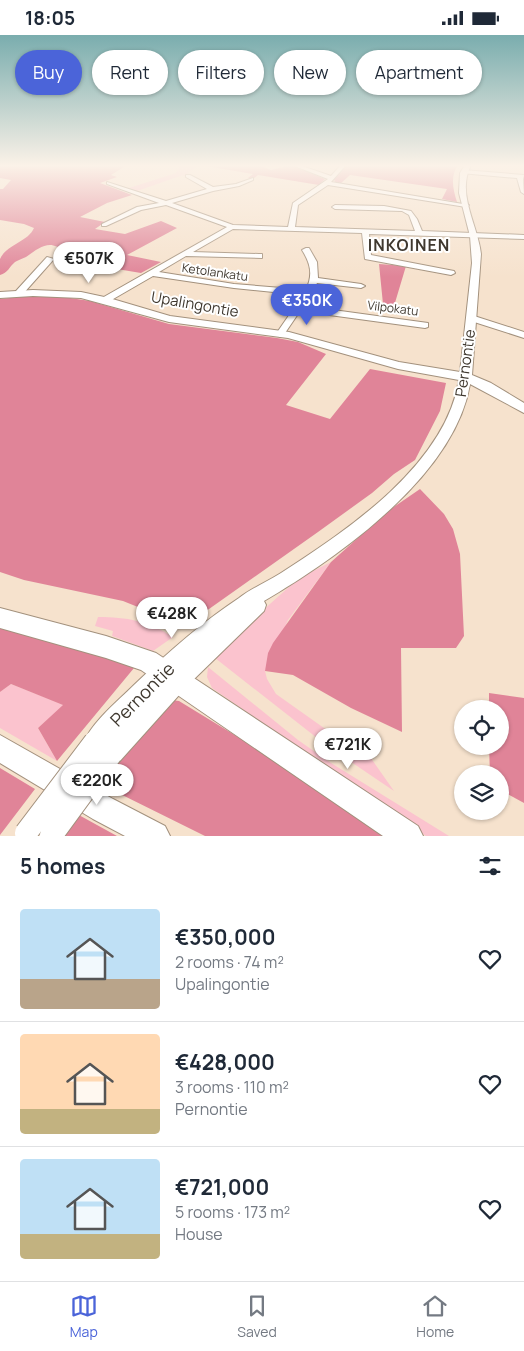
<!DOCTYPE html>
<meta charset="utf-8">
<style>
:root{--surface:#fff;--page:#f6f6f7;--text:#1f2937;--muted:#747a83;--line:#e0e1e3;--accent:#4b64d9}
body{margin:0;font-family:Manrope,sans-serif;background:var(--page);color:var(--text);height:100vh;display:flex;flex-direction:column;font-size:19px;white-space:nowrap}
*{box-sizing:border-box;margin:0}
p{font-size:16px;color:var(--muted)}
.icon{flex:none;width:28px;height:28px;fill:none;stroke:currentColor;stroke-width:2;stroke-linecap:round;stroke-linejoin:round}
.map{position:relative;height:801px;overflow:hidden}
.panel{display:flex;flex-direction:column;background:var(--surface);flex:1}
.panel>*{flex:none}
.banner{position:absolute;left:15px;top:15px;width:495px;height:45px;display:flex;gap:10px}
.buttons{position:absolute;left:454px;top:665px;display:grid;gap:10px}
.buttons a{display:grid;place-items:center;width:55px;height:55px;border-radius:50%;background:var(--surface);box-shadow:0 1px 4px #0004;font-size:25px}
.price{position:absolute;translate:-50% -42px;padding:0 11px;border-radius:18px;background:#fff;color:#222;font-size:16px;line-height:32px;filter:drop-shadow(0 1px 2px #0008)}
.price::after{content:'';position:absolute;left:50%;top:30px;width:15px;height:11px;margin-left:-8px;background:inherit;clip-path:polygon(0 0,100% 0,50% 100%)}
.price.selected{background:var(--accent);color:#fff}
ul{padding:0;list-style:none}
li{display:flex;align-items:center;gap:15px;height:125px;padding:0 20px}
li+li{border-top:1px solid var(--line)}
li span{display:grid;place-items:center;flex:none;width:140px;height:100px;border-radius:5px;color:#555}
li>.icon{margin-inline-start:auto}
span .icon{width:60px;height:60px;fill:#fffc;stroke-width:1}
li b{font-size:21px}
h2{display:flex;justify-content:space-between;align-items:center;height:60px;padding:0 20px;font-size:21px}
.chip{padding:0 18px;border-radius:22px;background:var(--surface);box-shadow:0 1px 4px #0004;font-size:18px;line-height:45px}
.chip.selected{background:var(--accent);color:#fff}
.status{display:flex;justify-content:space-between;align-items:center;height:35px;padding:0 25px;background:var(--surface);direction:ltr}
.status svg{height:14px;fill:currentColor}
.tab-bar{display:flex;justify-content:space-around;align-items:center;height:70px;border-top:1px solid var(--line);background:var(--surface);font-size:14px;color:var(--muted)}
.tab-bar a{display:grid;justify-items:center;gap:2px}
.tab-bar .selected{color:var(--accent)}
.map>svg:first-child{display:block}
.green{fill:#fbc3ce}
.forest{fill:#e08498}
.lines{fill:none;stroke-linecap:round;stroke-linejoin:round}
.minor-casing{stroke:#a3917d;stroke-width:2}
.tertiary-casing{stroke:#a3917d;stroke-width:2}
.secondary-casing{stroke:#a3917d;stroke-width:2}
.minor{fill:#fff;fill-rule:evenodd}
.tertiary{fill:#fff;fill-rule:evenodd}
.secondary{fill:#fff;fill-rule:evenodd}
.tertiary-bridge-casing{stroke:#a3917d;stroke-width:24;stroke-linecap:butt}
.tertiary-bridge{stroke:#fff;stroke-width:22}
.labels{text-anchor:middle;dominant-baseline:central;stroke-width:4;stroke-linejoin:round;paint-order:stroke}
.far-street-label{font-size:12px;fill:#3f382f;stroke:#fff}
.street-label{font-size:15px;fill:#3f382f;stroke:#fff}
.far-district-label{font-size:16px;font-weight:bold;letter-spacing:1px;fill:#3f382f;stroke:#fff}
.near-street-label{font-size:18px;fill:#3f382f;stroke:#fff}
</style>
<div class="status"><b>18:05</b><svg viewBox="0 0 49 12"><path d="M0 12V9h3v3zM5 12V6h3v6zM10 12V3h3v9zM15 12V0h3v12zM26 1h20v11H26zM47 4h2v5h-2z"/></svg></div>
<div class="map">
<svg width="524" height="801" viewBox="0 0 524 801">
<rect width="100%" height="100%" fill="#f6e2cd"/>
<path class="green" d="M149,130H200L187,138L196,143L190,145L183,140L137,156L129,153L176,138L180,131Z
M331,527L288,585L265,636L267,644L276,659L348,710L368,719L394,756L326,710L215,623L231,604L299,543Z
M98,582C127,582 148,586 173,602L153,616L112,601L113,596L95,591Z
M208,632L298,705L331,728L449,801H426L295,713L264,689L212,653L207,642Z
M11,649L64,670L38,693L57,726L0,693V657Z"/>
<path class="forest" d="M0,130H127L111,140L117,142L100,148L132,160L107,168L80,182L105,187L95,194L125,199L161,186L177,193L127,220L161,227L141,238L99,231L64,217C50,203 39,213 26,222C22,224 18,225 15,227C9,232 8,238 0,240C0,237 0,228 0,224C7,209 28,207 34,193L24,189L0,185V154H3L11,145L0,143Z
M200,130H259L271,135L291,130L325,144L319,150L258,140L253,144L248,143L253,139Z
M346,130H458C450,141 453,155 457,167L442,164L447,154L350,140L340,149L335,147L334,144Z
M379,229L406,231L394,271L383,269Z
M29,261H57L90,266L169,289L277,303L298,307L326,319L286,370L330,384L370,334L446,348L440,376L415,425L394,439L372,458L318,497L185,591L123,566L24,545L0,537V264Z
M420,454L444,479L453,494L460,519L464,601L456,613H401L402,697L351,673L293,640L265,636L268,618L273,608L331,527L388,476Z
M0,589L132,630L134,633L57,726L38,693L63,670L11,649L0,657Z
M489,658L524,663V768L500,755V739H490L489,711H500V674H489Z
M172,665L179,666L297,738L392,801H205L98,748Z
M0,733L35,754L0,800Z
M77,779L117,801H62Z"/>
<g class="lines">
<g class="minor-casing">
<path id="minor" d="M292,130H299L331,141L341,130H346L331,147L469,170L466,172L328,150L298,170L295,192L415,196L409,180L402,176L335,174L332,172L335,170L384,171L411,176L417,184L422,196L524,200V204L369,199L371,220L454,236L455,238L451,240L365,224L362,198L233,194L193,217L259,219H262V223L186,221L159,237L234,249L306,255C313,240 311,229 302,215L306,213H309L317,227L318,243L361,249L365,251L361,253L317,248L304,271L428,288V292L425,293L300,276L283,301L280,302L276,299L303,260L234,253L153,241L108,267H102V263L227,192L166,170L141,175L106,191H102V189L137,172L159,168L107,149V147L166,166L207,154L186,142V140H190L213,152L236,149L253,143V145L239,151L213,156L172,168L233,190L288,192L293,168L328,144Z
M463,135L524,140L523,144L524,159L521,157L517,143L461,138Z
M47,222L54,224L22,260H16V256Z
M471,280L524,297V303L468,285V281Z"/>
</g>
<g class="tertiary-casing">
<path id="tertiary" d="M465,130H471C456,159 478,190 481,219L472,340L491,348L524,368V378L470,349C455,440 339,522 264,566L266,570L264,576L189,649L119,727L111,730L103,727L100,719L101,715L95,718L87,715L84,707C92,687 118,666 134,650C166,619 201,588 239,563C252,553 267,547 281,538C349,494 445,430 459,345L398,334L288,303L169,287L81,263L33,261L0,263V257L33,255L81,257L109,263L170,281L289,297L399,327L460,337L472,228L470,201L459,158L460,138Z"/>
</g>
<g class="secondary-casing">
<path id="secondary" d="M0,573L106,601L156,618L418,791L423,801H383L141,635L106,623L0,593Z
M0,700L113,764L165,791L170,801H125L93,784L0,728Z"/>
</g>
<use href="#minor" class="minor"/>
<use href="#tertiary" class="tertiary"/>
<use href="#secondary" class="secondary"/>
<g class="tertiary-bridge-casing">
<path id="tertiary-bridge" d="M26,798L95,707
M51,801L111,719"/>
</g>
<use href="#tertiary-bridge" class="tertiary-bridge"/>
</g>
<linearGradient id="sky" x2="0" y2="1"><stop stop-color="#7aadae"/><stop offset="0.54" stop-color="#fbf2e8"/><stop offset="1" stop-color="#fbf2e8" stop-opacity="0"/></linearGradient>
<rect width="524" height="242" fill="url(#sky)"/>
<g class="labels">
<g class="far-street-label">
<text transform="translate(215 237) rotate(8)">Ketolankatu</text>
<text transform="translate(393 273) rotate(7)">Vilpokatu</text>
</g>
<g class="street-label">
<text transform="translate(195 269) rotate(10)">Upalingontie</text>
<text transform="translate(465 328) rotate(-82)">Pernontie</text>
</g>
<g class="far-district-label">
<text x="409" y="210">INKOINEN</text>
</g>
<g class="near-street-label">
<text transform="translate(142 659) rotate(-45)">Pernontie</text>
</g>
</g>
</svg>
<div class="buttons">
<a><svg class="icon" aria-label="locate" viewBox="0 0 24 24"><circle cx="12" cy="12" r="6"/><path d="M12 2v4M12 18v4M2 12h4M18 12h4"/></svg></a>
<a><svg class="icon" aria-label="layers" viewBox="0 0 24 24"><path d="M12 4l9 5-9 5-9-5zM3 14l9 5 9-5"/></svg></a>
</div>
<b class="price" style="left:89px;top:249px">€507K</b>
<b class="price selected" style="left:307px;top:291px">€350K</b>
<b class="price" style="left:172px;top:604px">€428K</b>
<b class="price" style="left:348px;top:735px">€721K</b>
<b class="price" style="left:97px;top:771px">€220K</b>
<div class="banner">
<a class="chip selected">Buy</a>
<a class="chip">Rent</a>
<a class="chip">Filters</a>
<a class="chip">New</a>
<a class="chip">Apartment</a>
</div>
</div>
<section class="panel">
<h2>5 homes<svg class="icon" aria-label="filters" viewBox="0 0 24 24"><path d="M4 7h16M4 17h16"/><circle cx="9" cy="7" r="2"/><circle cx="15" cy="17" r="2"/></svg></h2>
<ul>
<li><span style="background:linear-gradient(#bfe0f5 70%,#b9a48a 0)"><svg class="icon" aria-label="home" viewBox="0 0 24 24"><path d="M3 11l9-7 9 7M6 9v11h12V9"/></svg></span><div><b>€350,000</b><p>2 rooms · 74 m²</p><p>Upalingontie</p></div><svg class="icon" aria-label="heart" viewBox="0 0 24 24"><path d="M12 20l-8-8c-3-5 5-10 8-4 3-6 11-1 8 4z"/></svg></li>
<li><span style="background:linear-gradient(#ffd9b3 75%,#c2b280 0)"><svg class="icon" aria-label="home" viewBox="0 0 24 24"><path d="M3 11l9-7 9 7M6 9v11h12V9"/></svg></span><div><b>€428,000</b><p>3 rooms · 110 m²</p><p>Pernontie</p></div><svg class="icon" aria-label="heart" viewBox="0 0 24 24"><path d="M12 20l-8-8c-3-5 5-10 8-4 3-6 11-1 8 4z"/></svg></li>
<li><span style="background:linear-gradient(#bfe0f5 75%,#c2b280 0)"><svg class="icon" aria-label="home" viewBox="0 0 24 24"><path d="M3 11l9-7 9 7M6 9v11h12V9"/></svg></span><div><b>€721,000</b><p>5 rooms · 173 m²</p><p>House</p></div><svg class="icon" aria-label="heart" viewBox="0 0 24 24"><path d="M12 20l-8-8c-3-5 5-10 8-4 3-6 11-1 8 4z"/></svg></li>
</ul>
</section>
<nav class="tab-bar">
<a class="selected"><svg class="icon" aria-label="map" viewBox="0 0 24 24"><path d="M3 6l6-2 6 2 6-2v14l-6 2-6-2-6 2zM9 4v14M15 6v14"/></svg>Map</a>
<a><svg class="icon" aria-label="saved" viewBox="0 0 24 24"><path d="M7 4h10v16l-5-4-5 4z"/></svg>Saved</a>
<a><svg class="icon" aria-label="home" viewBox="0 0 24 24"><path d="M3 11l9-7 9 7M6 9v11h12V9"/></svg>Home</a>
</nav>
